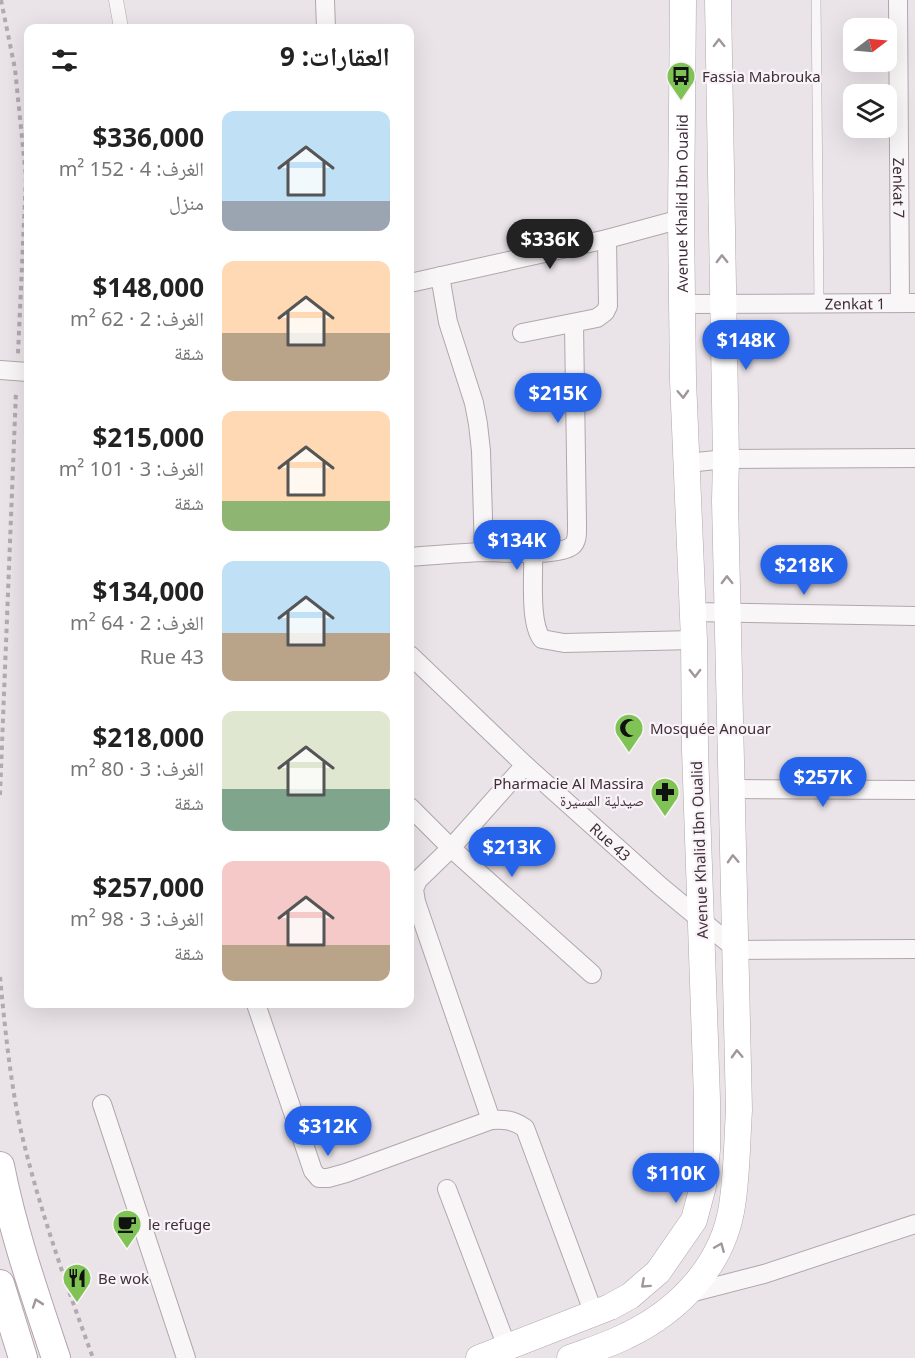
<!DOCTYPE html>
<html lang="ar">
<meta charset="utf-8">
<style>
:root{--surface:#fff;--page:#f6f6f6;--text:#222;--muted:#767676;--accent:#2563eb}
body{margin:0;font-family:"Noto Sans","Noto Naskh Arabic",sans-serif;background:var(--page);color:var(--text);direction:rtl;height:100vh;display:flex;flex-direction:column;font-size:22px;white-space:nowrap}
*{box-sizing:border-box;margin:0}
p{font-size:20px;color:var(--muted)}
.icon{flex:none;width:33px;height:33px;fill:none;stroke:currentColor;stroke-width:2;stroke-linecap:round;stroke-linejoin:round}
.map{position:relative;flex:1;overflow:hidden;direction:ltr}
.sheet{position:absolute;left:24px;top:24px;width:390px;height:984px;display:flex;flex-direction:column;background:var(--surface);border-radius:12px;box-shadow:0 6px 24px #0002;direction:rtl}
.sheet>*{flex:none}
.needle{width:39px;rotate:74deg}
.controls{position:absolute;left:843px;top:18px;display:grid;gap:12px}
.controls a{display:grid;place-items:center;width:54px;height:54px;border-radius:12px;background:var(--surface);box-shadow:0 6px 24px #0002;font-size:30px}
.price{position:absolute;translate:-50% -51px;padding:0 14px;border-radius:21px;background:var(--accent);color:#fff;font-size:20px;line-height:39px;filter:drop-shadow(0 2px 3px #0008)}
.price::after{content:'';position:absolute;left:50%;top:36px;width:18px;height:14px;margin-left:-9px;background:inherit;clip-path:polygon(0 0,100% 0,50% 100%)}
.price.active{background:#222;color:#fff}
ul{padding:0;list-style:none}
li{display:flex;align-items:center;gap:18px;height:150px;padding:0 24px}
li span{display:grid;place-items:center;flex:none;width:168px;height:120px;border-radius:12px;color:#555}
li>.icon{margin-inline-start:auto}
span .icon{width:72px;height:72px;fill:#fffc;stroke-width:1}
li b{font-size:26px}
h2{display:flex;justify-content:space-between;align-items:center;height:72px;padding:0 24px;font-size:26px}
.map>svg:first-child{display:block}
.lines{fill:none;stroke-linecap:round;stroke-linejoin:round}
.service-casing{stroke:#b1a6ac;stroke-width:10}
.pedestrian-casing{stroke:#b1a6ac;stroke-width:15}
.minor-casing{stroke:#b1a6ac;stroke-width:20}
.secondary-casing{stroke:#b1a6ac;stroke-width:27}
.primary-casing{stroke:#b5a4af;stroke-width:30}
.path{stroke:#b3aaaf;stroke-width:4;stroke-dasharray:4.5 4.5;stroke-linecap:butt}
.service{stroke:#f9f6f8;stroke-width:9}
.pedestrian{stroke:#f9f6f8;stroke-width:14}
.minor{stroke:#f9f6f8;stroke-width:18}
.secondary{stroke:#fff;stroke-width:26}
.primary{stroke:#fff;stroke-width:28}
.oneway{stroke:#a0969c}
.labels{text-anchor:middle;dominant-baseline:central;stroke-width:4.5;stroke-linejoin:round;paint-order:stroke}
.poi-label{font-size:15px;fill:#412d39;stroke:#f8f3f6;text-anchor:start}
.street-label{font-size:15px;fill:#412d39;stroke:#f8f3f6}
</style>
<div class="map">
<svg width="915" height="1358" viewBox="0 0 915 1358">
<rect width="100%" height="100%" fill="#eae4e8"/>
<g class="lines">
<g class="service-casing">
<path id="service" d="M816,0L819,303"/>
</g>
<g class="pedestrian-casing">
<path id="pedestrian" d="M116,0L121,28"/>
</g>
<g class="minor-casing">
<g id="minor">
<path d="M325,0L326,28"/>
<path id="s1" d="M898,0L900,303"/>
<path d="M440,276L448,322L474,403L478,424L481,451L484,552"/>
<path d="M410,283L607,239L681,219"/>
<path id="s2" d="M681,304L915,303"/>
<path d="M522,333L597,318L605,312L608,306L607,239"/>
<path d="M0,370L28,372"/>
<path d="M687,463L726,459L915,458"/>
<path d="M533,553C534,575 529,623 542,639L564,643L694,640"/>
<path d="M410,557C434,555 459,553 484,552C503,552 557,557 572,546C578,541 577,532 577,524L574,324"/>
<path d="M693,612L915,616"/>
<path id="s3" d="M410,655L525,765L660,886L737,950L915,949"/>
<path d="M525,765L451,848L418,880L414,889L416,902L491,1120C505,1119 513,1120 525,1128L594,1314"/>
<path d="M731,789L915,790"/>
<path d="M410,807L451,848L592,974"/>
<path d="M256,1004L313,1171L319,1178H328L346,1173L491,1120"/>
<path d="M102,1104L186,1358"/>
<path d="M447,1189L507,1347"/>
<path d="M686,1294L764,1274L915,1224"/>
</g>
</g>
<g class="secondary-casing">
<g id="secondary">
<path id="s4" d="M479,1358L610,1307L630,1296L658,1272L694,1220L703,1186L707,1150V1099L695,750L694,640L683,380L681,219L683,0"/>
<path d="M570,1358C589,1351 608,1345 626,1336C679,1311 723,1265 732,1206C737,1175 737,1141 739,1110L725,501L726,459L718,0"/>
</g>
</g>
<g class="primary-casing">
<path id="primary" d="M0,1166C13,1232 35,1295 56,1358
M0,1284L23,1358"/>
</g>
<path class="path" d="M1,0L15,69L26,177L18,354
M0,795L16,391
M0,977C5,1028 10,1080 21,1131C39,1208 66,1284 93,1358"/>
<use href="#service" class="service"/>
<use href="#pedestrian" class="pedestrian"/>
<use href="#minor" class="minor"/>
<use href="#secondary" class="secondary"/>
<use href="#primary" class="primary"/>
</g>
<defs><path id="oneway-chevron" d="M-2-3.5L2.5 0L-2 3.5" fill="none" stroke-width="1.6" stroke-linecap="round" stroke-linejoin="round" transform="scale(1.5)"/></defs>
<g class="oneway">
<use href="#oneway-chevron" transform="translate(719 43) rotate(-91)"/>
<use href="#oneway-chevron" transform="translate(722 259) rotate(-91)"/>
<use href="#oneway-chevron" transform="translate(683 394) rotate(87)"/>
<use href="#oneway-chevron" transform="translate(727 580) rotate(-91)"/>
<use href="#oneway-chevron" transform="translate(695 673) rotate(89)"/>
<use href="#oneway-chevron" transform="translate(733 859) rotate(-92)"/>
<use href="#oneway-chevron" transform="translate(737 1054) rotate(-92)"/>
<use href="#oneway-chevron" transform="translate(720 1247) rotate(-67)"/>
<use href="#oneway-chevron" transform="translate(645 1284) rotate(138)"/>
<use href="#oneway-chevron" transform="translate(37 1303) rotate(-109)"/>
</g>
<defs>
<g id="bus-pin" transform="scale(1.5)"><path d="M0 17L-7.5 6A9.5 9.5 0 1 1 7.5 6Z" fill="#7fc355" stroke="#f8f3f6"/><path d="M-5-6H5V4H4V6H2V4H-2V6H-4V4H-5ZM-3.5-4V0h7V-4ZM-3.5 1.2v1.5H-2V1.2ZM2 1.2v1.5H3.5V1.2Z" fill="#111"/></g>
<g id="mosque-pin" transform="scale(1.5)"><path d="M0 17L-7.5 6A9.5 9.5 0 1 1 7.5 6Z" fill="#7fc355" stroke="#f8f3f6"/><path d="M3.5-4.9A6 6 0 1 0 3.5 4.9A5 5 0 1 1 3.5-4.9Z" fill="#111"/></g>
<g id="pharmacy-pin" transform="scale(1.5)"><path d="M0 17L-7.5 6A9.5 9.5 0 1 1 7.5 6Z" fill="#7fc355" stroke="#f8f3f6"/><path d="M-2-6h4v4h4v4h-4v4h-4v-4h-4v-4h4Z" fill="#111"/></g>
<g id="cafe-pin" transform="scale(1.5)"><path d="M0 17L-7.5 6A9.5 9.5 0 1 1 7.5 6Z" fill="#7fc355" stroke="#f8f3f6"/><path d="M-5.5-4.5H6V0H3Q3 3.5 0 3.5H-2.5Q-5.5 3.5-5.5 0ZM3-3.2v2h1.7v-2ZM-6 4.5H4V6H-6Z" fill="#111"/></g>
<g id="restaurant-pin" transform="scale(1.5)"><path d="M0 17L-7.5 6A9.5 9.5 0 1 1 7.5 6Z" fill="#7fc355" stroke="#f8f3f6"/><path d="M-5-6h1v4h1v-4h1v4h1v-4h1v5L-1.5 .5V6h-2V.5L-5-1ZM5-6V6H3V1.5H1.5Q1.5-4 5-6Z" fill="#111"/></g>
</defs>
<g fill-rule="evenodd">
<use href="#bus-pin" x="681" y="76"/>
<use href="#mosque-pin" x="629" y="728"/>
<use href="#pharmacy-pin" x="665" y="792"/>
<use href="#cafe-pin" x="127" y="1224"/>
<use href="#restaurant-pin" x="77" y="1278"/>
</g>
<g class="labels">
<g class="poi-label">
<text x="702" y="76">Fassia Mabrouka</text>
<text x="650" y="728">Mosquée Anouar</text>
<text x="644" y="783" text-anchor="end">Pharmacie Al Massira<tspan x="644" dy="17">صيدلية المسيرة</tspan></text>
<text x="148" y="1224">le refuge</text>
<text x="98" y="1278">Be wok</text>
</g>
<g class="street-label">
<text stroke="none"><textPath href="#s1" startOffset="188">Zenkat 7</textPath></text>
<text stroke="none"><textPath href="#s4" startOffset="1282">Avenue Khalid Ibn Oualid</textPath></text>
<text stroke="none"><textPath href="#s2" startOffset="174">Zenkat 1</textPath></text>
<text stroke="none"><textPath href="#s3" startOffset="274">Rue 43</textPath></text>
<text transform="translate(699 850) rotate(-92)">Avenue Khalid Ibn Oualid</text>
</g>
</g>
</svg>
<div class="controls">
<a><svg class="needle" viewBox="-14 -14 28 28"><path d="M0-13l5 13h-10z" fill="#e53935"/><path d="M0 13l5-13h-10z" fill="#767676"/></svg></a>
<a><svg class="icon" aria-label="layers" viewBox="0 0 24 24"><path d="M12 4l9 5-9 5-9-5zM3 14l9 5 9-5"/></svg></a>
</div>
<b class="price active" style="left:550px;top:270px">$336K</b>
<b class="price" style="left:746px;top:371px">$148K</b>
<b class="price" style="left:558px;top:424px">$215K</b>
<b class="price" style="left:517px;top:571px">$134K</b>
<b class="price" style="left:804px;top:596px">$218K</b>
<b class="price" style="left:823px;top:808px">$257K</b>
<b class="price" style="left:512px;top:878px">$213K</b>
<b class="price" style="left:328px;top:1157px">$312K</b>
<b class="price" style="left:676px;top:1204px">$110K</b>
<section class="sheet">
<h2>العقارات: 9<svg class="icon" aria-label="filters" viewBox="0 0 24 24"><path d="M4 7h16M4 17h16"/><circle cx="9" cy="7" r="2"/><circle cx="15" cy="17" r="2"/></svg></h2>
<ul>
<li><span style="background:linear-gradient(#bfe0f5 75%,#9aa5b1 0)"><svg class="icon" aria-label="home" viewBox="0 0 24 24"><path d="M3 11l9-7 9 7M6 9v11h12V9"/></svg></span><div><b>$336,000</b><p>الغرف: 4 · 152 m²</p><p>منزل</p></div></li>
<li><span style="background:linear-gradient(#ffd9b3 60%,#b9a48a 0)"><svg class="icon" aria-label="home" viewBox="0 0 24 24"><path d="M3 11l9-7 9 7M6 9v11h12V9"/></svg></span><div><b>$148,000</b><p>الغرف: 2 · 62 m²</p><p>شقة</p></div></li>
<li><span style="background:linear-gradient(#ffd9b3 75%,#8fb573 0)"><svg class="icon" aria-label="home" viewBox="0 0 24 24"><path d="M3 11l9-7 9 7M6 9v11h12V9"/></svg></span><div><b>$215,000</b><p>الغرف: 3 · 101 m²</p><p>شقة</p></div></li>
<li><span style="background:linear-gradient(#bfe0f5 60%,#b9a48a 0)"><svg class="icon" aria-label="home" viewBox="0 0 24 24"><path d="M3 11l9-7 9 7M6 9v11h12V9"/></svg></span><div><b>$134,000</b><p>الغرف: 2 · 64 m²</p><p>Rue 43</p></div></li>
<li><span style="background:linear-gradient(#dfe7d0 65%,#7fa58c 0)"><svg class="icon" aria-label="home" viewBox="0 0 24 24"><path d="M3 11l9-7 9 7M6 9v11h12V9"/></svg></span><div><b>$218,000</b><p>الغرف: 3 · 80 m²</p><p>شقة</p></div></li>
<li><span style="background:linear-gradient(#f6c9c9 70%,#b9a48a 0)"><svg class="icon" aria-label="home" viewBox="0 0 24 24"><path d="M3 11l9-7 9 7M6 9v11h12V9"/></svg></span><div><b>$257,000</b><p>الغرف: 3 · 98 m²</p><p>شقة</p></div></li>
</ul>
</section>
</div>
